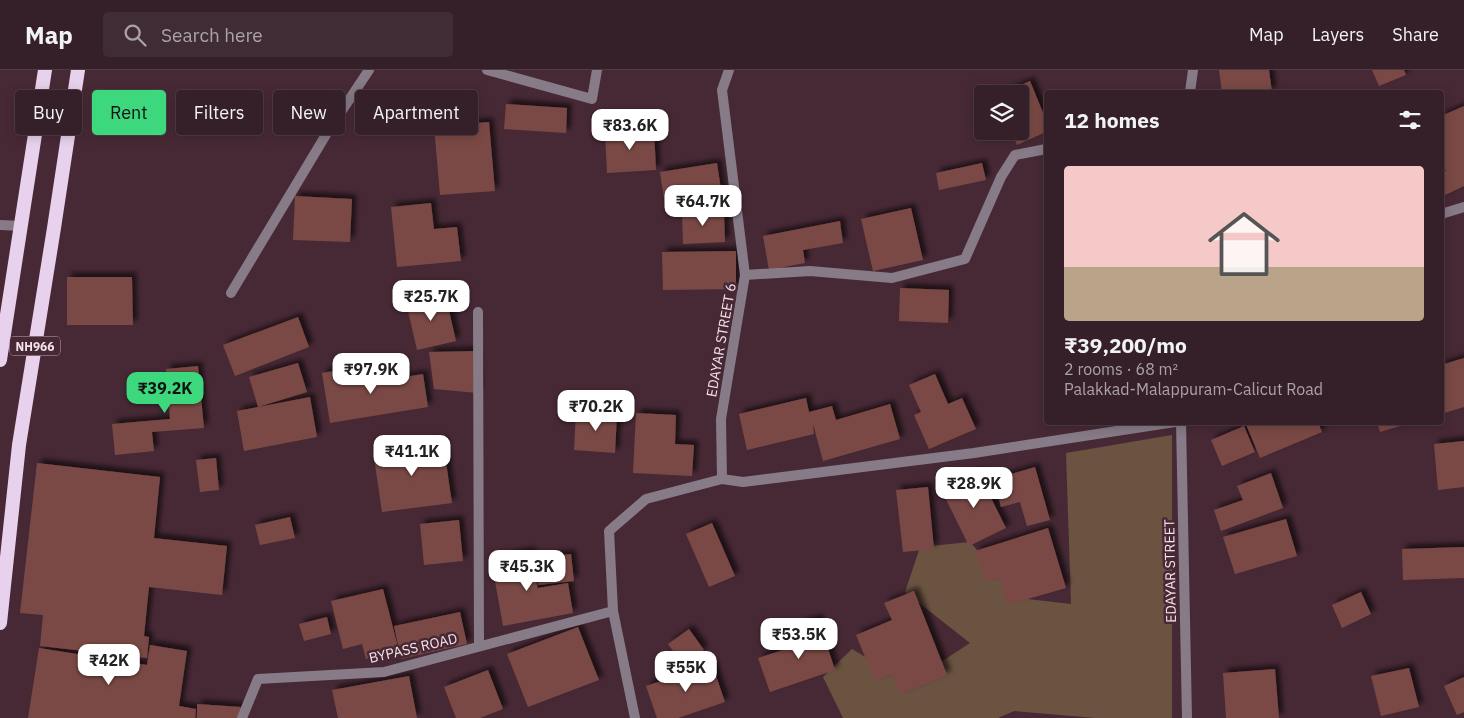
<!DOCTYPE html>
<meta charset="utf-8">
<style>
:root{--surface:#351f28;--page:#402c34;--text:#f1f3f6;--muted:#aaa2a8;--line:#4f3d45;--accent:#3dd77e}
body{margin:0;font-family:"IBM Plex Sans",sans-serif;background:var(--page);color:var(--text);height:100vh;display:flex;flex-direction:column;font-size:19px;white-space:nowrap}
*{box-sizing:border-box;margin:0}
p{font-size:16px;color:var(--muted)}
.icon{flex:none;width:28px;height:28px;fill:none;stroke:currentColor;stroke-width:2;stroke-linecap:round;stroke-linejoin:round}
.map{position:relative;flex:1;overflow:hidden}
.side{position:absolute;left:1044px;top:20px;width:400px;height:335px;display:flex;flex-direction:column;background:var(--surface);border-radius:5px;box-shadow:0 2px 12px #0003,0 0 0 1px var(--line)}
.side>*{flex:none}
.top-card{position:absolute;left:15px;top:20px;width:475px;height:45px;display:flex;gap:10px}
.controls{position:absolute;left:974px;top:15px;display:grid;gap:10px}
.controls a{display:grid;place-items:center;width:55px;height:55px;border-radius:5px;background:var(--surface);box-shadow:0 2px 12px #0003,0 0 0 1px var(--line);font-size:25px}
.price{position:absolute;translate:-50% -42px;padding:0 11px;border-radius:10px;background:#fff;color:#222;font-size:16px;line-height:32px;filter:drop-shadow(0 1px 2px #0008)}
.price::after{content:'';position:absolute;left:50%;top:30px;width:15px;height:11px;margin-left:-8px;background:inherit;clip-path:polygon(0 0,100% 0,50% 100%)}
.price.selected{background:var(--accent);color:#111}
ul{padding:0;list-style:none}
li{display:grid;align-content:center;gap:10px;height:265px;padding:0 20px}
li span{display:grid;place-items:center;height:155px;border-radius:5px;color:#555}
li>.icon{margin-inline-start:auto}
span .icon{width:90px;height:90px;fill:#fffc;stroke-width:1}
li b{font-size:21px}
h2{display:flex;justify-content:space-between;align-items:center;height:60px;padding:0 20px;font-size:21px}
.chip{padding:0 18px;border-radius:5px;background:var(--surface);box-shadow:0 2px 12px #0003,0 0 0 1px var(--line);font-size:18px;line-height:45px}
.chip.selected{background:var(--accent);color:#111}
header{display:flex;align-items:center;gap:30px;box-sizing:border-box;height:70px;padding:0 25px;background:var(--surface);border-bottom:1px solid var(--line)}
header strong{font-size:24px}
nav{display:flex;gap:28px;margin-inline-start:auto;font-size:18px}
.search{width:350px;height:45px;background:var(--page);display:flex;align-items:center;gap:12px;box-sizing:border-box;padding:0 18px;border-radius:5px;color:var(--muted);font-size:19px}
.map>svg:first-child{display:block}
.green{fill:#6b5342}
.building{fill:#7a4a45;filter:url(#shadow)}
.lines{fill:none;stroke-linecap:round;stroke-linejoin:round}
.service{stroke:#867b87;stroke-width:10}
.minor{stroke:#867b87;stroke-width:10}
.trunk{stroke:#e8d1ec;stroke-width:14}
.labels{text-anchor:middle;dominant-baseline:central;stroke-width:5;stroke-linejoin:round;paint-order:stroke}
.shield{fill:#472935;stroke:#c2aab3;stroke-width:1}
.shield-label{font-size:12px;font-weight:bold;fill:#f6e2e9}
.street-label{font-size:14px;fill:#f6e2e9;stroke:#472935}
</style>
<header>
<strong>Map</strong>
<div class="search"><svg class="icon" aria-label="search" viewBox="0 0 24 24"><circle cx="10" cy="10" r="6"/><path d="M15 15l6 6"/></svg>Search here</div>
<nav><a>Map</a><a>Layers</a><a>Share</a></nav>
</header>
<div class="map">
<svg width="1464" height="648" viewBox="0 0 1464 648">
<defs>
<filter id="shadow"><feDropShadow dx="4.5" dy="-4.5" stdDeviation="2.5" flood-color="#0009"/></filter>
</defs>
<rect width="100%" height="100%" fill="#472935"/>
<path class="green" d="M1172,365V648H1095L1014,641L998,648H843L823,607L852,579L889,601L924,603L970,573L905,522L920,477L970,472L1019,528L1071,534L1066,383Z"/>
<path class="building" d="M1219,0H1269L1272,22H1222Z
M1372,0H1404L1406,5L1379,16Z
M1030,11L1046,50V62L1017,75L1011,61H1020V24H1001Z
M506,34L567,38L566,63L504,59Z
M1464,36V116L1441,127V103L1446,101L1441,90V46Z
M489,52L495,121L440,125L434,56Z
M654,59L656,100L607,103L605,62Z
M717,93L722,126L665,135L660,102Z
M982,93L986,110L939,120L936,103Z
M295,126L352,129L350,172L293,170Z
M431,133L434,159L457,157L461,191L397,197L391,137Z
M911,138L923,190L873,201L861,149Z
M724,141L725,172L683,174L682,142Z
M840,151L843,173L803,180L805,193L769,200L763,166Z
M736,181V219L663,220L662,182Z
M67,207H132L133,255H67Z
M900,218L949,220L948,253L899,251Z
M445,223L456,271L417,280L406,232Z
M298,247L309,277L235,306L223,275Z
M476,281L478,323L434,319L429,282Z
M1464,288V337L1441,344V295Z
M298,293L307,322L258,337L249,307Z
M198,296L204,358L152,362L154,381L115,385L112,354L170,349L166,299Z
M357,297L360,314L423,304L428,337L330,353L322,303Z
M935,304L948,334L962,328L976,359L929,379L914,345L921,342L909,315Z
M310,327L317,367L244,381L237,341Z
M806,328L809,342L832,336L836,350L890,334L900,369L823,391L813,354L814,364L747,380L739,344Z
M576,341L617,344L615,383L574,380Z
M636,343L676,345L675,374L694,375L692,406L633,403Z
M1245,352H1318L1322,362L1260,388Z
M1377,352H1410V353L1380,362Z
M1244,356L1255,382L1222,396L1211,370Z
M1464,371V417L1438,420L1434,374Z
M443,372L452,433L382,442L373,381Z
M216,388L219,420L200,422L196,390Z
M37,393L160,407L154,468L227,476L222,525L149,517L144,566L149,567L147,588L40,576L43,545L20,543Z
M1035,397L1050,450L1027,456L1020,432L1001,437L994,409Z
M978,402L1006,458L969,476L942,421Z
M1271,403L1283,438L1221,461L1214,440L1243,430L1237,416Z
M928,417L934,479L903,482L896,420Z
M290,447L295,468L260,475L255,455Z
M1286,449L1297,486L1235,504L1223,467Z
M459,450L463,491L424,495L420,454Z
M712,453L735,506L709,517L686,464Z
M1048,458L1066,518L1007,535L999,508L985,512L975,481Z
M1464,477V508L1403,510L1402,479Z
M531,481L538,520V518L568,513L573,543L503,556L491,489Z
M571,484L574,511L538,515L536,488Z
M383,519L399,581L366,589L362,574L343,579L331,531Z
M914,521L947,605L901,624L892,604L875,611L856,565L892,550L884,533Z
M1361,522L1371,544L1342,558L1332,535Z
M460,542L467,574L401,589L394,556Z
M327,547L331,564L304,571L299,554Z
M818,548L835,600L770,622L758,588L807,572L801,554Z
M578,557L599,610L528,637L507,584Z
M689,559L704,580L683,595L668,574Z
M150,575L187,581L179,636L196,639L195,648H28L39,578L147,595Z
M712,594L725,632L678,648H657L646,616Z
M1409,598L1419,637L1381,646L1371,606Z
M1275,599L1279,648H1226L1223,603Z
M488,600L503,639L480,648H456L444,617Z
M409,606L417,648H338L332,620Z
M1464,607V642L1457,645L1444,616Z
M197,634L241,637L237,648H197Z"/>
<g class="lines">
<path class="service" d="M478,242L479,576"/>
<path class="minor" d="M487,0L592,29L597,0
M729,0L722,20L745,205
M1190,22L1193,0
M1441,144L1464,137
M0,155L22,156
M231,223L327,63L369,0
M1181,352L1187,648
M722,409L721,349L745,205L810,201L892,208L965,189L1001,107L1015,85L1046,79
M242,648L258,609L384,602L613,541
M635,648L613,541L609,461L646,429L722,409L743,412L974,383L1175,352"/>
<path class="trunk" d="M0,290L45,0
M0,553L19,375L54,158L78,0"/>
</g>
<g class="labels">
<rect class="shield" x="10" y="266.5" width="50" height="19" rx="4"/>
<g class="shield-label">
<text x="35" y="276">NH966</text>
</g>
<g class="street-label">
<text transform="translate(721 270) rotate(-80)">EDAYAR STREET 6</text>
<text transform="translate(1170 501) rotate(-91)">EDAYAR STREET</text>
<text transform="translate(413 578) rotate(-13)">BYPASS ROAD</text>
</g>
</g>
</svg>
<div class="controls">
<a><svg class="icon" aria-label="layers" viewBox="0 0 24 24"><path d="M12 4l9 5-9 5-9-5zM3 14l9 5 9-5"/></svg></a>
</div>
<b class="price" style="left:630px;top:81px">₹83.6K</b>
<b class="price" style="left:703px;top:157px">₹64.7K</b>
<b class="price" style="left:431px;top:252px">₹25.7K</b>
<b class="price" style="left:371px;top:325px">₹97.9K</b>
<b class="price selected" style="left:165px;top:344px">₹39.2K</b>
<b class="price" style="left:596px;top:362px">₹70.2K</b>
<b class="price" style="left:412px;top:407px">₹41.1K</b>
<b class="price" style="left:974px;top:439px">₹28.9K</b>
<b class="price" style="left:527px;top:522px">₹45.3K</b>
<b class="price" style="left:799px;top:590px">₹53.5K</b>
<b class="price" style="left:109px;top:616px">₹42K</b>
<b class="price" style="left:686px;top:623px">₹55K</b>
<div class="top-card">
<a class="chip">Buy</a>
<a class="chip selected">Rent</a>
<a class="chip">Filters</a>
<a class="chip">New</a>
<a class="chip">Apartment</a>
</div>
<section class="side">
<h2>12 homes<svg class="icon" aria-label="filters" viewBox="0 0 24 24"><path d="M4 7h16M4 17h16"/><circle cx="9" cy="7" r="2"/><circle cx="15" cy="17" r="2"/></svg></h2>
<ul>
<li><span style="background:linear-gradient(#f6c9c9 65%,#b9a48a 0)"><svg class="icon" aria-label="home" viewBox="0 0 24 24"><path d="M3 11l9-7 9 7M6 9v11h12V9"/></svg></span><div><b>₹39,200/mo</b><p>2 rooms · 68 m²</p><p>Palakkad-Malappuram-Calicut Road</p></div></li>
</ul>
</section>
</div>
